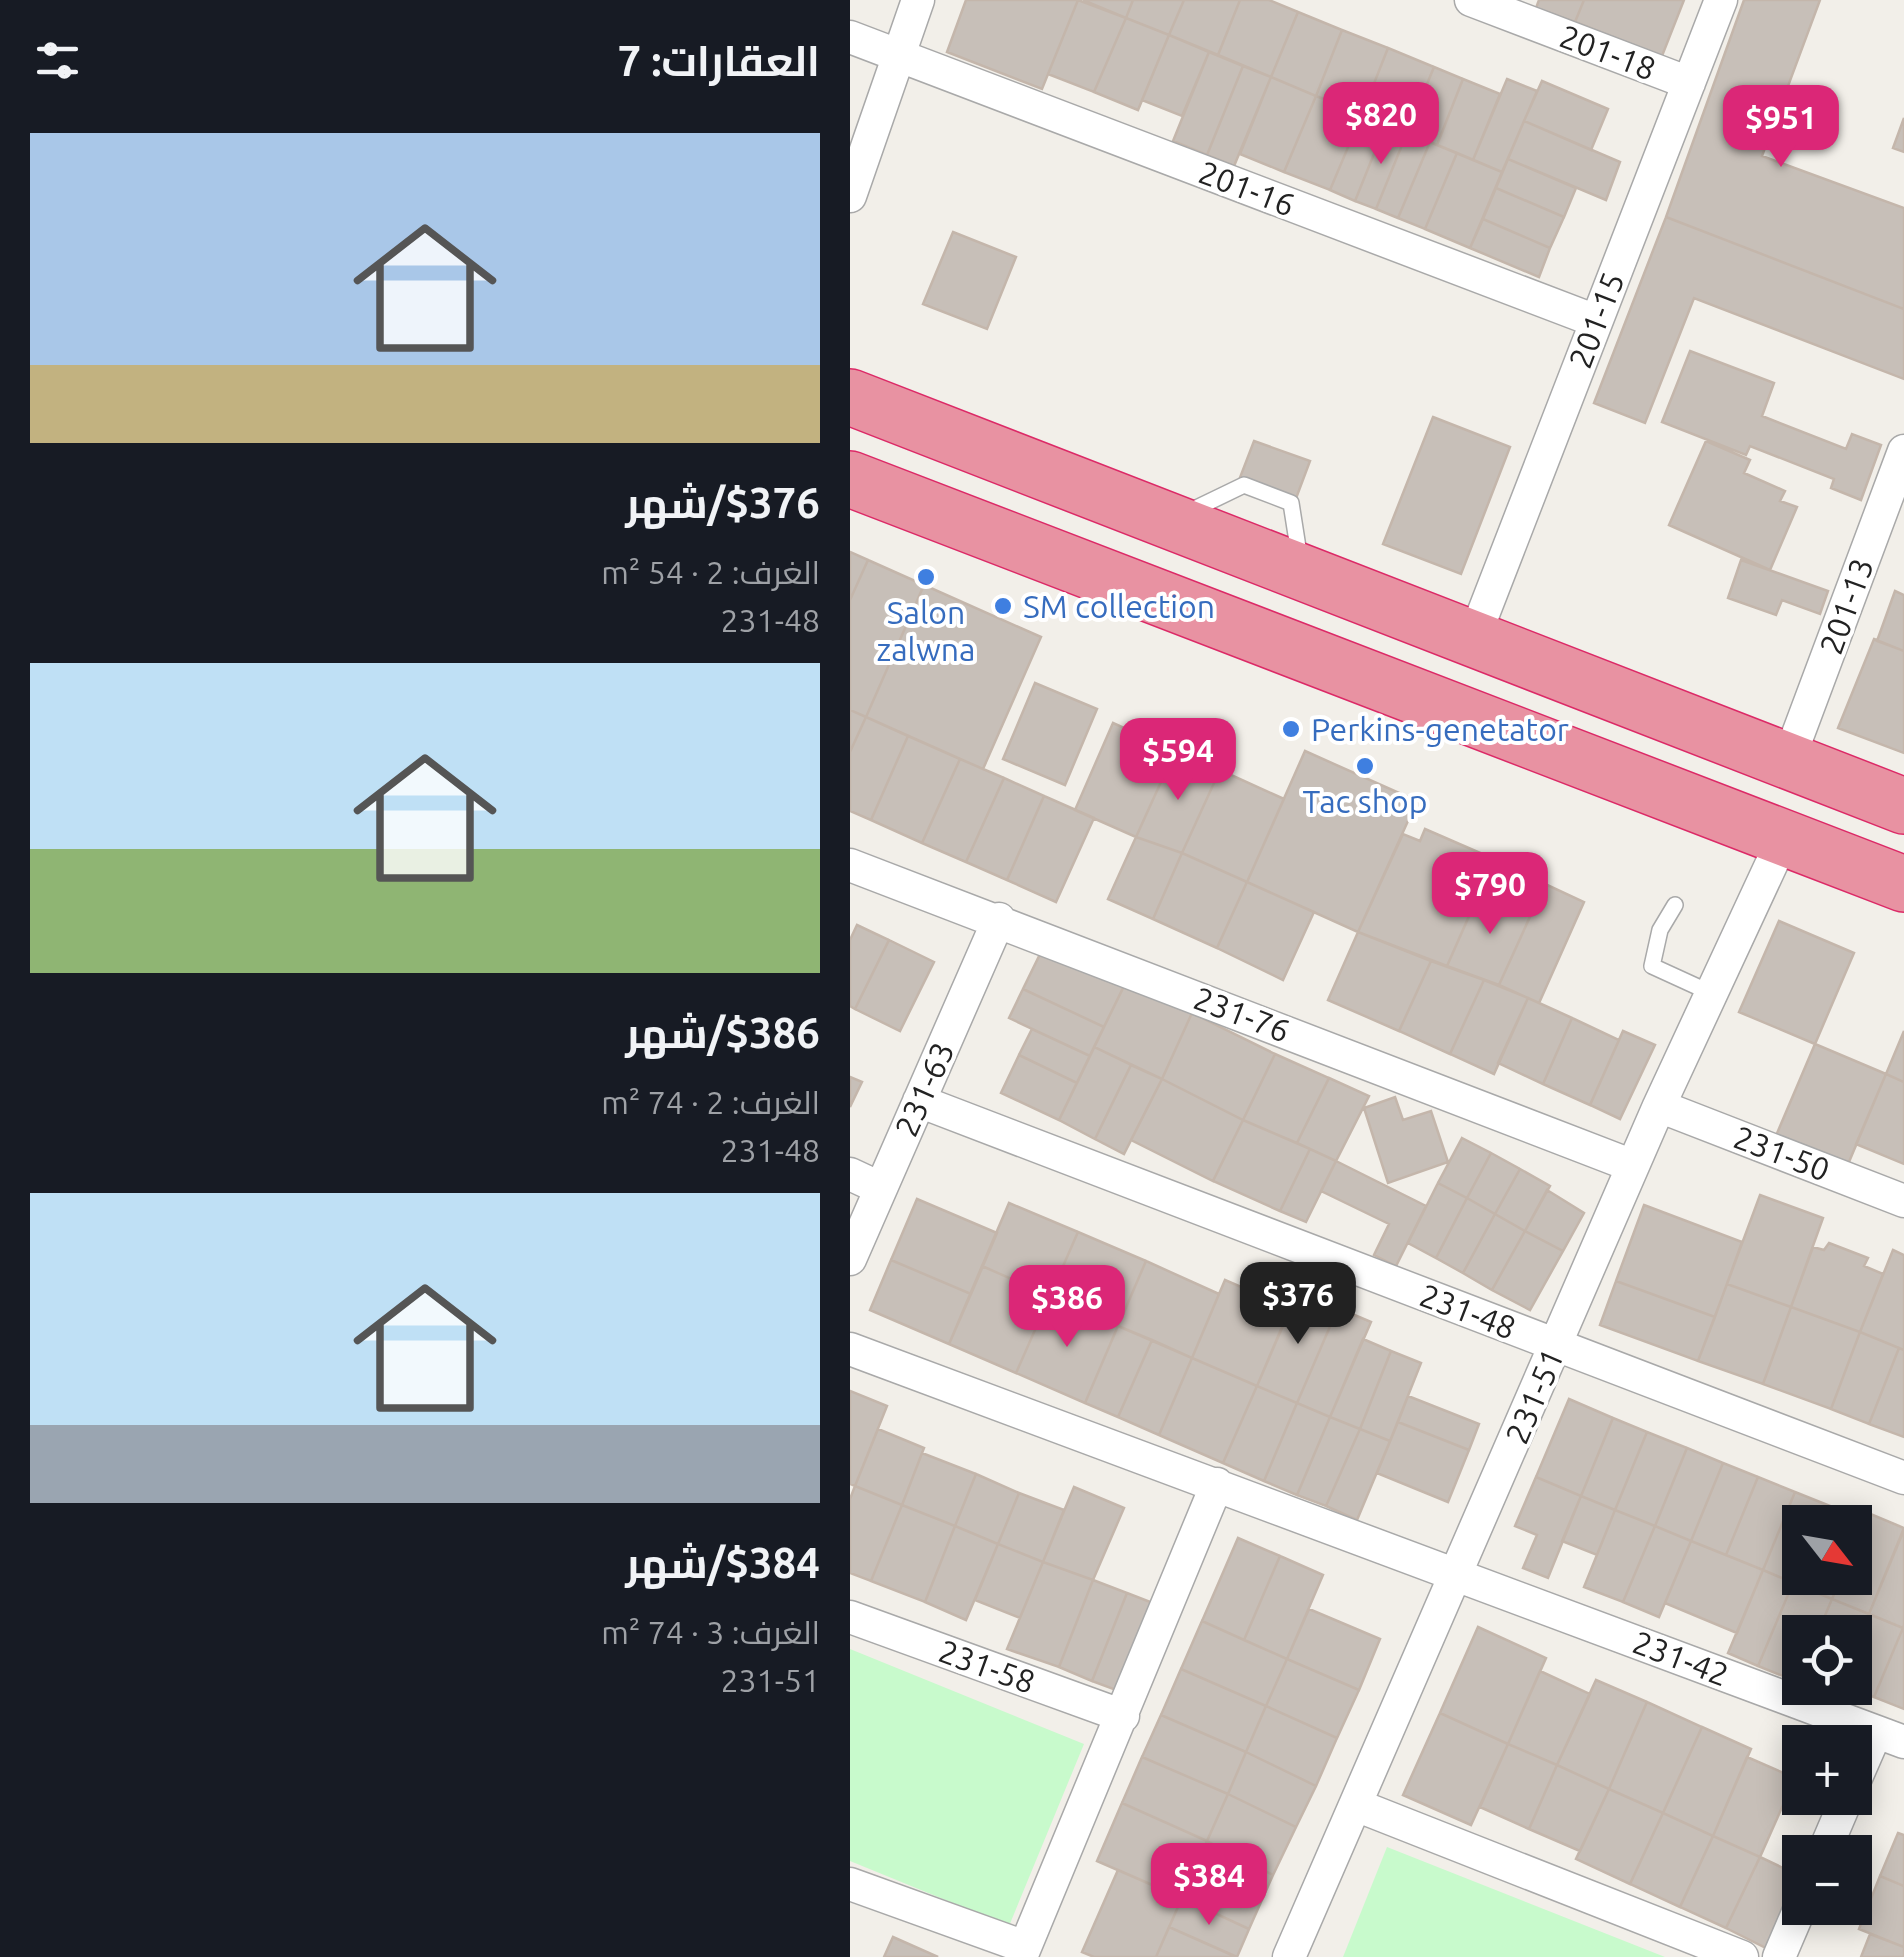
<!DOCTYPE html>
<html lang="ar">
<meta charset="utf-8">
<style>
:root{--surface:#171b24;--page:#20242c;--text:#f1f3f6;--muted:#9ea1a6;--accent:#db2777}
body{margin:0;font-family:Ubuntu,Cairo,sans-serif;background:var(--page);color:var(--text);direction:rtl;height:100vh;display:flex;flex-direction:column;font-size:38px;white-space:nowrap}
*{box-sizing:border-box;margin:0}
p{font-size:32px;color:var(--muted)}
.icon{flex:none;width:55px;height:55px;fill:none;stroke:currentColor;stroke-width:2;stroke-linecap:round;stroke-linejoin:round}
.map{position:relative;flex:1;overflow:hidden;direction:ltr}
.panel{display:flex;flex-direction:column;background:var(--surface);width:850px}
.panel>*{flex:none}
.needle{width:65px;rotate:121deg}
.tools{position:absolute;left:932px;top:1505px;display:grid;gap:20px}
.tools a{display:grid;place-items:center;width:90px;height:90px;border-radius:0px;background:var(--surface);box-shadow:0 5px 25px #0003;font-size:50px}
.price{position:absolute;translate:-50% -85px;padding:0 22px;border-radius:20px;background:var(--accent);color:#fff;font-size:32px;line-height:65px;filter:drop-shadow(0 2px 5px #0008)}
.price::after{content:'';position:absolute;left:50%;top:60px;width:30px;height:22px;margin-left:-15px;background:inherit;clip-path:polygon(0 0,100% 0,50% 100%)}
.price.active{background:#222;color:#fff}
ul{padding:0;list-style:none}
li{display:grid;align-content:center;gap:20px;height:530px;padding:0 30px}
li span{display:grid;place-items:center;height:310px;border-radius:0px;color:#555}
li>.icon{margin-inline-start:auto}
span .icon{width:180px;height:180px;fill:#fffc;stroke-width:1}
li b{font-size:42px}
h2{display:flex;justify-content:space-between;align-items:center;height:120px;padding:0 30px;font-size:42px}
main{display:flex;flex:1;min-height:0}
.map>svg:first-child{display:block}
.park{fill:#c8facc}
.building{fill:#c7bfb8;stroke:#c4b6ab;stroke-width:2.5}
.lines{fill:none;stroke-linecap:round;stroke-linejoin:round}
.lane-casing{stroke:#a9a9a9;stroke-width:18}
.street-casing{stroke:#a9a9a9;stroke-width:35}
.highway-casing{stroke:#dc2a67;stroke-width:58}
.lane{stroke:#fff;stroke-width:15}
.street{stroke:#fff;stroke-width:32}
.highway{stroke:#e892a2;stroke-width:55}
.shop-dot{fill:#3f7fe0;stroke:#fff;stroke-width:4}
.labels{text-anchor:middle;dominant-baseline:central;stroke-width:8;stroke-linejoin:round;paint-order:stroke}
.street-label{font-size:32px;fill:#222;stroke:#fff}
.shop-label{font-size:32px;fill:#366cbe;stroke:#fff;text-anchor:start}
</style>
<main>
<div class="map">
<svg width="1054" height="1957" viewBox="0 0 1054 1957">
<rect width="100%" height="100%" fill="#f2efe9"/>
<path class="park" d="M0,1649L234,1744L159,1926L0,1861Z
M537,1847L815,1957H493Z"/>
<path class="building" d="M116,0H228L192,89L97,52Z
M228,0L276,18L244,92L198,74Z
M233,0H283L276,18Z
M283,0H334L319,35L276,18Z
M334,0H390L368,55L319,35Z
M390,0H419L448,12L421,77L368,55Z
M689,0H734L725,22L686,8Z
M734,0H834L812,56L725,22Z
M894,0H970L912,156L1054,208V309L816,217Z
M448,12L492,30L466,96L421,77Z
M276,18L319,35L288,110L244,92Z
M492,30L538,48L512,114L466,96Z
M319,35L359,52L332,116L292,100Z
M538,48L584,67L557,133L512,114Z
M359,52L393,66L357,155L323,141Z
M393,66L421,77L384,166L357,155Z
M584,67L613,79L587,145L557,133Z
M421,77L466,96L434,172L390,154Z
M613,79L650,94L623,160L587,145Z
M657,79L687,91L652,172L623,160Z
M692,81L758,109L741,150L674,121Z
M466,96L512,114L480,190L434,172Z
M512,114L536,124L505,201L480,190Z
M1054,118V152L1043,148Z
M674,121L770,162L756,200L658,159Z
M536,124L557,133L526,209L505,201Z
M557,133L580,142L548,218L526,209Z
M580,142L607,153L575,229L548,218Z
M607,153L652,172L620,248L575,229Z
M658,159L726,188L714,217L646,188Z
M646,188L714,217L700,248L633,219Z
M816,217L1054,309V379L844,298L795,423L744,403Z
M633,219L700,248L689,277L620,248Z
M103,232L166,257L137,329L73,304Z
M840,351L924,383L912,416L996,449L1002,434L1031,445L1011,500L981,488L984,479L900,446L896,455L812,422Z
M583,417L660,447L611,574L533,544Z
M404,441L460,461L442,509L386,488Z
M856,441L900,460L894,473L935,491L930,501L947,507L920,570L819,525Z
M0,552L18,560L0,600Z
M18,560L74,585L16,717L0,710V600Z
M891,560L978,591L970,614L932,600L926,615L878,598Z
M74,585L191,637L133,769L16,717Z
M1045,591L1054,595V651L1027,641Z
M1024,639L1054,651V753L988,728Z
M185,683L247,709L215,785L153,759Z
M0,710L16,717L0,752Z
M16,717L58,736L21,820L0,811V752Z
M263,723L325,751L286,837L225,810Z
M58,736L110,759L72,843L21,820Z
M325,751L370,770L332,853L286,837Z
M455,751L567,801L508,932L397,882Z
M110,759L154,778L116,862L72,843Z
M370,770L434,799L397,882L332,853Z
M154,778L194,796L157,880L116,862Z
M194,796L244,818L206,902L157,880Z
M575,829L644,859L597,966L508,932L553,834L570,841Z
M286,837L332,853L303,919L258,899Z
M332,853L397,882L367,948L303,919Z
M397,882L464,912L433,980L367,948Z
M695,884L734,902L689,1003L649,985Z
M632,887L683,910L649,985L597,966Z
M929,921L1004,953L965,1044L889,1012Z
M7,925L39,940L5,1009L0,1006V940Z
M508,932L581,961L549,1031L478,1000Z
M39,940L84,962L50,1031L5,1009Z
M195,944L276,982L254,1027L173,989Z
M581,961L634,980L600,1054L549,1031Z
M634,980L678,998L644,1074L600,1054Z
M276,982L342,1013L312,1079L244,1047Z
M173,989L254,1027L240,1056L159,1018Z
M678,998L722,1018L693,1084L648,1063Z
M342,1013L425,1054L393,1120L312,1079Z
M722,1018L769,1040L740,1105L693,1084Z
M182,1029L240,1056L227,1083L169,1055Z
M773,1031L805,1045L770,1119L740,1105Z
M1054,1031V1082L1036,1074Z
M965,1044L1036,1074L996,1169L925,1138Z
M244,1047L281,1065L245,1139L209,1120Z
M425,1054L479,1078L447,1143L393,1120Z
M169,1055L227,1083L209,1120L151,1093Z
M281,1065L312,1079L274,1154L245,1139Z
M1036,1074L1054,1082V1164L1006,1144Z
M0,1077L12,1082L0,1107Z
M479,1078L519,1096L486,1161L447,1143Z
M312,1079L393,1120L363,1181L281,1140Z
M545,1097L553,1120L581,1111L598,1162L538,1183L514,1108Z
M393,1120L460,1149L430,1211L363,1181Z
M612,1138L641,1153L617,1198L588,1183Z
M460,1149L486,1161L456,1222L430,1211Z
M641,1153L670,1169L645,1214L617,1198Z
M486,1161L576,1206L546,1266L524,1255L539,1224L471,1191Z
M670,1169L700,1186L675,1231L645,1214Z
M588,1183L617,1198L586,1258L558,1243Z
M697,1190L734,1213L713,1251L675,1231Z
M910,1195L973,1218L941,1307L877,1284Z
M617,1198L645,1214L613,1273L586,1258Z
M67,1199L147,1233L121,1294L41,1260Z
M159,1203L228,1232L200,1296L132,1266Z
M794,1205L892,1242L865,1317L766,1281Z
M645,1214L675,1231L642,1290L613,1273Z
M675,1231L713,1251L680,1310L642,1290Z
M228,1232L296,1261L268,1326L200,1296Z
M979,1243L1018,1258L1014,1266L1033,1274L1010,1332L941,1307L963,1247L974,1250Z
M1043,1250L1054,1255V1350L1010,1332Z
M41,1260L121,1294L99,1344L20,1310Z
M296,1261L369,1294L342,1358L268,1326Z
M132,1266L200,1296L166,1373L99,1344Z
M375,1280L440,1308L407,1386L342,1358Z
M766,1281L865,1317L848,1361L750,1325Z
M877,1284L941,1307L913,1384L848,1361Z
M448,1291L488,1308L447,1403L407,1386Z
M200,1296L268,1326L235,1403L166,1373Z
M941,1307L1010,1332L981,1409L913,1384Z
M488,1308L521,1322L480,1417L447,1403Z
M268,1326L302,1340L268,1417L235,1403Z
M1010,1332L1049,1348L1019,1424L981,1409Z
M513,1339L541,1351L510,1429L480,1417Z
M302,1340L342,1358L309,1435L268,1417Z
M1049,1348L1054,1350V1437L1019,1424Z
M541,1351L571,1363L540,1441L510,1429Z
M342,1358L407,1386L373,1463L309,1435Z
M407,1386L447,1403L414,1481L373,1463Z
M0,1391L37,1406L5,1486L0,1484Z
M558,1396L629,1424L619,1450L548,1422Z
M719,1399L763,1418L731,1496L686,1477Z
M447,1403L480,1417L447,1495L414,1481Z
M480,1417L510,1429L476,1506L447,1495Z
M763,1418L797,1432L765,1510L731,1496Z
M548,1422L619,1450L598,1502L527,1473Z
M28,1429L74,1448L52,1505L5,1486Z
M510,1429L540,1441L507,1520L476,1506Z
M797,1432L837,1448L805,1526L765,1510Z
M837,1448L873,1463L841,1541L805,1526Z
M72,1453L126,1474L105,1526L52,1505Z
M873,1463L908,1477L876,1555L841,1541Z
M126,1474L169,1493L148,1544L105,1526Z
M686,1477L731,1496L698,1578L673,1568L687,1535L665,1526Z
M908,1477L945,1492L913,1570L876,1555Z
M5,1486L52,1505L21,1581L0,1573V1499Z
M224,1487L274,1508L243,1580L193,1562Z
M945,1492L1015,1520L1005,1544V1522H950V1578H991L982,1599L913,1570Z
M169,1493L214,1510L193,1562L148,1544Z
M731,1496L765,1510L747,1555L712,1541Z
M52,1505L105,1526L75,1602L21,1581Z
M765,1510L805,1526L773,1602L734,1587Z
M1018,1513L1054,1528L1019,1614L982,1599L991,1578H1005V1544Z
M105,1526L148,1544L116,1620L75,1602Z
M805,1526L841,1541L809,1617L773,1602Z
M1054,1530V1625L1053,1628L1019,1614Z
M388,1538L430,1556L394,1640L352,1621Z
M841,1541L913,1570L887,1633L815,1603Z
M148,1544L193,1562L170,1618L125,1600Z
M430,1556L473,1575L437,1659L394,1640Z
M193,1562L243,1580L209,1667L157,1649Z
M913,1570L943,1583L908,1666L878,1653Z
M243,1580L277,1593L242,1681L209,1667Z
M943,1583L982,1599L968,1632H950L948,1682L908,1666Z
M277,1593L308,1605L274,1693L242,1681Z
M982,1599L1053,1628L1024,1697L1002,1688L1005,1632H968Z
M459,1609L530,1639L509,1690L437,1659Z
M352,1621L437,1659L416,1706L331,1669Z
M628,1627L696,1658L658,1744L590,1713Z
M1053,1628H1054V1709L1024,1697Z
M437,1659L509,1690L487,1738L416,1706Z
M331,1669L416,1706L396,1752L311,1715Z
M690,1671L740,1694L707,1765L658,1744Z
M746,1680L797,1702L759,1789L707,1765Z
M797,1702L852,1727L813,1813L759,1789Z
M416,1706L487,1738L466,1786L396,1752Z
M590,1713L658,1744L621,1825L553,1795Z
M311,1715L396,1752L378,1794L292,1757Z
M852,1727L901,1749L863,1836L813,1813Z
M658,1744L707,1765L679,1829L630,1807Z
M396,1752L466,1786L446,1827L378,1794Z
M292,1757L378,1794L357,1841L272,1803Z
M897,1757L945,1778L910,1857L863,1836Z
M707,1765L759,1789L730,1851L679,1829Z
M759,1789L813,1813L780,1884L726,1859Z
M378,1794L446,1827L423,1875L357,1841Z
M272,1803L357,1841L332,1898L247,1861Z
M813,1813L863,1836L830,1907L780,1884Z
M1048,1833L1054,1835V1886L1030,1876Z
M863,1836L910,1857L876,1928L830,1907Z
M357,1841L423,1875L399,1929L332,1898Z
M910,1857L950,1876V1892L922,1951L876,1928Z
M268,1870L332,1898L306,1957H244L232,1952Z
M1030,1876L1054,1886V1947L1009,1929Z
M332,1898L399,1929L387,1957L319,1927Z
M319,1927L386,1957H306Z
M1020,1934L1054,1947V1957H1011Z
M43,1937L88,1957H34Z"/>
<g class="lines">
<g class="lane-casing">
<path id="lane" d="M336,513L394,485L441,503L450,560
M825,905L810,930L802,966L861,993"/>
</g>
<g class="street-casing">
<path id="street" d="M621,0L839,83
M0,37L746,321
M0,196L68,0
M623,640L871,0
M938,761L1054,451
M0,865L783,1166
M69,1101L1054,1478
M809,1106L1054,1201
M0,1174L30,1188
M0,1259L149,919
M0,1349L1054,1742
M0,1617L273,1716
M1005,1780L1026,1732
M506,1805L892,1957
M974,1852L997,1798
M0,1884L175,1947
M171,1957L367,1484
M439,1957L809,1106L934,837
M929,1957L950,1908"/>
</g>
<g class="highway-casing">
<path id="highway" d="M0,397L1054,806
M0,479L1054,884"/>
</g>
<use href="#lane" class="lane"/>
<use href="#street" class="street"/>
<use href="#highway" class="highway"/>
</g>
<g class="shop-dot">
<circle cx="76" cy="577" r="10"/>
<circle cx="153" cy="606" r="10"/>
<circle cx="441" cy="729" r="10"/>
<circle cx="515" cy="766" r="10"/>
</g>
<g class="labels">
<g class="street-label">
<text transform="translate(758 52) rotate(21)">201-18</text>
<text transform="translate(397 188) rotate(21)">201-16</text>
<text transform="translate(746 320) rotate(-69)">201-15</text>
<text transform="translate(996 606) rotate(-70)">201-13</text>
<text transform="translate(392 1014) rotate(21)">231-76</text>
<text transform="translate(74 1089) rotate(-66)">231-63</text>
<text transform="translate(932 1153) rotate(21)">231-50</text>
<text transform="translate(618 1311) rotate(21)">231-48</text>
<text transform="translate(684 1396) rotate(-67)">231-51</text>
<text transform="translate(831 1658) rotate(21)">231-42</text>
<text transform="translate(137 1666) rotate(20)">231-58</text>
</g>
<g class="shop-label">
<text x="173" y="606">SM collection</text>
<text x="76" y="612" text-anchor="middle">Salon<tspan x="76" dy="37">zalwna</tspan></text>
<text x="461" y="729">Perkins-genetator</text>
<text x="515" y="801" text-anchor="middle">Tac shop</text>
</g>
</g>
</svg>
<div class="tools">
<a><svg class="needle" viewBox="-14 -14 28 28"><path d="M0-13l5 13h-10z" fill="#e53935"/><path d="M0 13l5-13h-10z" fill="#9ea1a6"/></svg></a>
<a><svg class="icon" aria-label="locate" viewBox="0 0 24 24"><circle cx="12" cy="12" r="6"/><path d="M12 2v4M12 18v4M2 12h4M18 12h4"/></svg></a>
<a>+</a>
<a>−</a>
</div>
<b class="price" style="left:531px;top:167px">$820</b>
<b class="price" style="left:931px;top:170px">$951</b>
<b class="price" style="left:328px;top:803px">$594</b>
<b class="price" style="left:640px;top:937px">$790</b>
<b class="price active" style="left:448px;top:1347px">$376</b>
<b class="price" style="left:217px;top:1350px">$386</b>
<b class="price" style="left:359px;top:1928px">$384</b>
</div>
<section class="panel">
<h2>العقارات: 7<svg class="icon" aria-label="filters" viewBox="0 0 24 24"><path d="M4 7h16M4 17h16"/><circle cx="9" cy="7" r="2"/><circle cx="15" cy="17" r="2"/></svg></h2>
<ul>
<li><span style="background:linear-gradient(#a9c7e8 75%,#c2b280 0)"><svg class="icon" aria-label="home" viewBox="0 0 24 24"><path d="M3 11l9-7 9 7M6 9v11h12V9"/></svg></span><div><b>$376/شهر</b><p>الغرف: 2 · 54 m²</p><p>231-48</p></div></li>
<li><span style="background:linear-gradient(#bfe0f5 60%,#8fb573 0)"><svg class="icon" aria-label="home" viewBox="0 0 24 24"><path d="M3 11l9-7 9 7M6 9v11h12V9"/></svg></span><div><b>$386/شهر</b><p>الغرف: 2 · 74 m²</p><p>231-48</p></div></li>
<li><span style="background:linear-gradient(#bfe0f5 75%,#9aa5b1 0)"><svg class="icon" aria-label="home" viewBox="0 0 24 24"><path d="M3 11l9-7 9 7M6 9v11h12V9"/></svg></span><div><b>$384/شهر</b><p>الغرف: 3 · 74 m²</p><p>231-51</p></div></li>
</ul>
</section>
</main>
